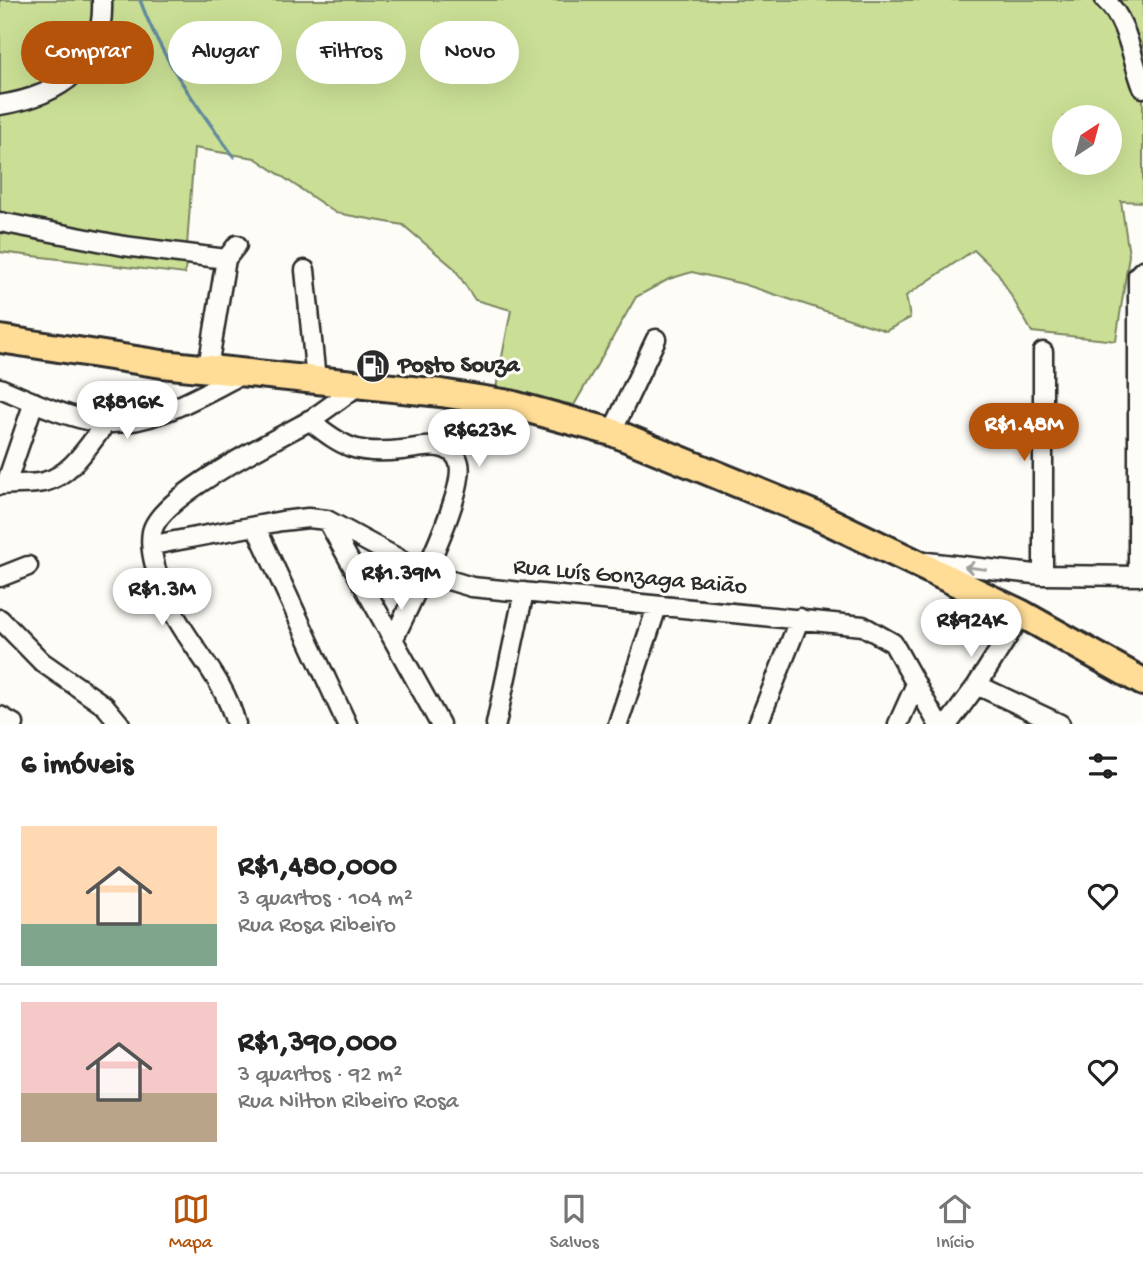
<!DOCTYPE html>
<html lang="pt">
<meta charset="utf-8">
<style>
:root{--surface:#fff;--page:#f6f6f6;--text:#222;--muted:#767676;--line:#e0e0e0;--accent:#b45309}
body{margin:0;font-family:"Gochi Hand",sans-serif;background:var(--page);color:var(--text);height:100vh;display:flex;flex-direction:column;font-size:26px;white-space:nowrap}
*{box-sizing:border-box;margin:0}
p{font-size:23px;color:var(--muted)}
.icon{flex:none;width:38px;height:38px;fill:none;stroke:currentColor;stroke-width:2;stroke-linecap:round;stroke-linejoin:round}
.map{position:relative;height:724px;overflow:hidden}
.drawer{display:flex;flex-direction:column;background:var(--surface);flex:1}
.drawer>*{flex:none}
.banner{position:absolute;left:21px;top:21px;width:700px;height:63px;display:flex;gap:14px}
.needle{width:46px;rotate:36deg}
.controls{position:absolute;left:1052px;top:105px;display:grid;gap:14px}
.controls a{display:grid;place-items:center;width:70px;height:70px;border-radius:50%;background:var(--surface);box-shadow:0 7px 28px #0002;font-size:35px}
.price{position:absolute;translate:-50% -60px;padding:0 16px;border-radius:24px;background:#fff;color:#222;font-size:23px;line-height:46px;filter:drop-shadow(0 2px 4px #0008)}
.price::after{content:'';position:absolute;left:50%;top:42px;width:21px;height:16px;margin-left:-10px;background:inherit;clip-path:polygon(0 0,100% 0,50% 100%)}
.price.active{background:var(--accent);color:#fff}
ul{padding:0;list-style:none}
li{display:flex;align-items:center;gap:21px;height:175px;padding:0 21px}
li+li{border-top:2px solid var(--line)}
li span{display:grid;place-items:center;flex:none;width:196px;height:140px;border-radius:0px;color:#555}
li>.icon{margin-inline-start:auto}
span .icon{width:84px;height:84px;fill:#fffc;stroke-width:1}
li b{font-size:30px}
h2{display:flex;justify-content:space-between;align-items:center;height:84px;padding:0 21px;font-size:30px}
.pill{padding:0 24px;border-radius:32px;background:var(--surface);box-shadow:0 7px 28px #0002;font-size:24px;line-height:63px}
.pill.active{background:var(--accent);color:#fff}
.menu{display:flex;justify-content:space-around;align-items:center;height:98px;border-top:2px solid var(--line);background:var(--surface);font-size:19px;color:var(--muted)}
.menu a{display:grid;justify-items:center;gap:4px}
.menu .active{color:var(--accent)}
.map>svg:first-child{display:block}
.green{fill:#cadf95;stroke:#7a8560;stroke-width:2;fill-rule:evenodd}
.lines{fill:none;stroke-linecap:round;stroke-linejoin:round}
.stream{stroke:#638b9d;stroke-width:3.5}
.minor-casing{stroke:#2b2b2b;stroke-width:23}
.highway-casing{stroke:#2b2b2b;stroke-width:32}
.minor{stroke:#fdfcf7;stroke-width:18}
.highway{stroke:#ffdd96;stroke-width:26}
.oneway{stroke:#9e9e9b}
.labels{text-anchor:middle;dominant-baseline:central;stroke-width:6;stroke-linejoin:round;paint-order:stroke}
.poi-label{font-size:24px;font-weight:bold;fill:#2b2b2b;stroke:#fdfcf7;text-anchor:start}
.street-label{font-size:24px;fill:#2b2b2b;stroke:#fdfcf7}
</style>
<div class="map">
<svg width="1143" height="724" viewBox="0 0 1143 724">
<rect width="100%" height="100%" fill="#fdfcf7"/>
<filter id="ink" filterUnits="userSpaceOnUse"><feTurbulence type="fractalNoise" baseFrequency=".0143" numOctaves="2"/><feDisplacementMap in="SourceGraphic" scale="14" xChannelSelector="R" yChannelSelector="G"/><feConvolveMatrix kernelMatrix="1 2 1 2 8 2 1 2 1" color-interpolation-filters="sRGB"/></filter>
<g filter="url(#ink)">
<path class="green" d="M0,0H1143V202L1121,201L1129,255L1116,341L1032,332L998,273L974,250L906,296L910,318L886,331L743,284L692,272L669,279L636,297L574,405L496,388L511,310L475,300L454,268L403,225L336,213L255,158L194,148L185,274L0,252ZM1064,117H1110V163H1064Z"/>
<g class="lines">
<path class="stream" d="M140,0C161,59 198,107 234,157"/>
<g class="minor-casing">
<path id="minor" d="M1105,0C1128,20 1132,61 1143,88
M0,105C59,96 105,66 102,0
M0,222L124,246L226,259
M305,270L316,380
M1043,352V575
M208,367L226,259L237,245
M0,388C30,401 75,421 107,423C155,425 202,394 243,374
M309,420C344,448 357,455 402,450C414,449 427,445 439,447C448,448 457,454 459,463C467,493 409,606 394,638
M612,432L656,339
M6,484L34,402
M0,485C14,483 30,485 44,482C72,475 89,444 106,423
M327,520L440,724
M256,527L347,724
M153,545L282,521L308,518L327,520L425,573L472,587L863,626L893,643L938,724
M927,562L1043,575L1143,576
M1138,576V275L1143,270
M0,577L28,566
M0,619L42,662L105,706L120,724
M977,685L1060,724
M0,716L14,724
M236,724C223,675 189,647 169,604C160,585 148,552 152,532C159,496 275,440 307,422C325,411 342,397 359,385
M496,724L524,592
M618,724L657,607
M758,724L800,618
M898,724L916,684
M948,724L977,685L1022,614"/>
</g>
<g class="highway-casing">
<path id="highway" d="M0,339L162,364L441,393L510,404L612,432L820,517L1022,614L1143,682"/>
</g>
<use href="#minor" class="minor"/>
<use href="#highway" class="highway"/>
</g>
<defs><path id="oneway-shaft" d="M-6 0H5M1.5-3L5.5 0L1.5 3" fill="none" stroke-width="1.6" stroke-linecap="round" stroke-linejoin="round" transform="scale(1.75)"/></defs>
<use class="oneway" href="#oneway-shaft" transform="translate(975 568) rotate(-173)"/>
</g>
<defs>
<g id="fuel-disc" transform="scale(1.75)"><circle r="9.5" fill="#2b2b2b" stroke="#fdfcf7"/><path d="M-5.5-6h7V0h2V4h1.3V-2.5L3-4.5l.8-.8L6-3V5H2.5V1h-1V6h-7ZM-4.2-4.7v3.2H.2V-4.7Z" fill="#fff"/></g>
</defs>
<g fill-rule="evenodd">
<use href="#fuel-disc" x="373" y="366"/>
</g>
<g class="labels">
<g class="poi-label">
<text x="398" y="366">Posto Souza</text>
</g>
<g class="street-label">
<text transform="translate(630 578) rotate(5)">Rua Luís Gonzaga Baião</text>
</g>
</g>
</svg>
<div class="controls">
<a><svg class="needle" viewBox="-14 -14 28 28"><path d="M0-13l5 13h-10z" fill="#e53935"/><path d="M0 13l5-13h-10z" fill="#767676"/></svg></a>
</div>
<b class="price" style="left:127px;top:441px">R$816K</b>
<b class="price active" style="left:1024px;top:463px">R$1.48M</b>
<b class="price" style="left:479px;top:469px">R$623K</b>
<b class="price" style="left:401px;top:612px">R$1.39M</b>
<b class="price" style="left:162px;top:628px">R$1.3M</b>
<b class="price" style="left:971px;top:659px">R$924K</b>
<div class="banner">
<a class="pill active">Comprar</a>
<a class="pill">Alugar</a>
<a class="pill">Filtros</a>
<a class="pill">Novo</a>
</div>
</div>
<section class="drawer">
<h2>6 imóveis<svg class="icon" aria-label="filters" viewBox="0 0 24 24"><path d="M4 7h16M4 17h16"/><circle cx="9" cy="7" r="2"/><circle cx="15" cy="17" r="2"/></svg></h2>
<ul>
<li><span style="background:linear-gradient(#ffd9b3 70%,#7fa58c 0)"><svg class="icon" aria-label="home" viewBox="0 0 24 24"><path d="M3 11l9-7 9 7M6 9v11h12V9"/></svg></span><div><b>R$1,480,000</b><p>3 quartos · 104 m²</p><p>Rua Rosa Ribeiro</p></div><svg class="icon" aria-label="heart" viewBox="0 0 24 24"><path d="M12 20l-8-8c-3-5 5-10 8-4 3-6 11-1 8 4z"/></svg></li>
<li><span style="background:linear-gradient(#f6c9c9 65%,#b9a48a 0)"><svg class="icon" aria-label="home" viewBox="0 0 24 24"><path d="M3 11l9-7 9 7M6 9v11h12V9"/></svg></span><div><b>R$1,390,000</b><p>3 quartos · 92 m²</p><p>Rua Nilton Ribeiro Rosa</p></div><svg class="icon" aria-label="heart" viewBox="0 0 24 24"><path d="M12 20l-8-8c-3-5 5-10 8-4 3-6 11-1 8 4z"/></svg></li>
</ul>
</section>
<nav class="menu">
<a class="active"><svg class="icon" aria-label="map" viewBox="0 0 24 24"><path d="M3 6l6-2 6 2 6-2v14l-6 2-6-2-6 2zM9 4v14M15 6v14"/></svg>Mapa</a>
<a><svg class="icon" aria-label="saved" viewBox="0 0 24 24"><path d="M7 4h10v16l-5-4-5 4z"/></svg>Salvos</a>
<a><svg class="icon" aria-label="home" viewBox="0 0 24 24"><path d="M3 11l9-7 9 7M6 9v11h12V9"/></svg>Início</a>
</nav>
